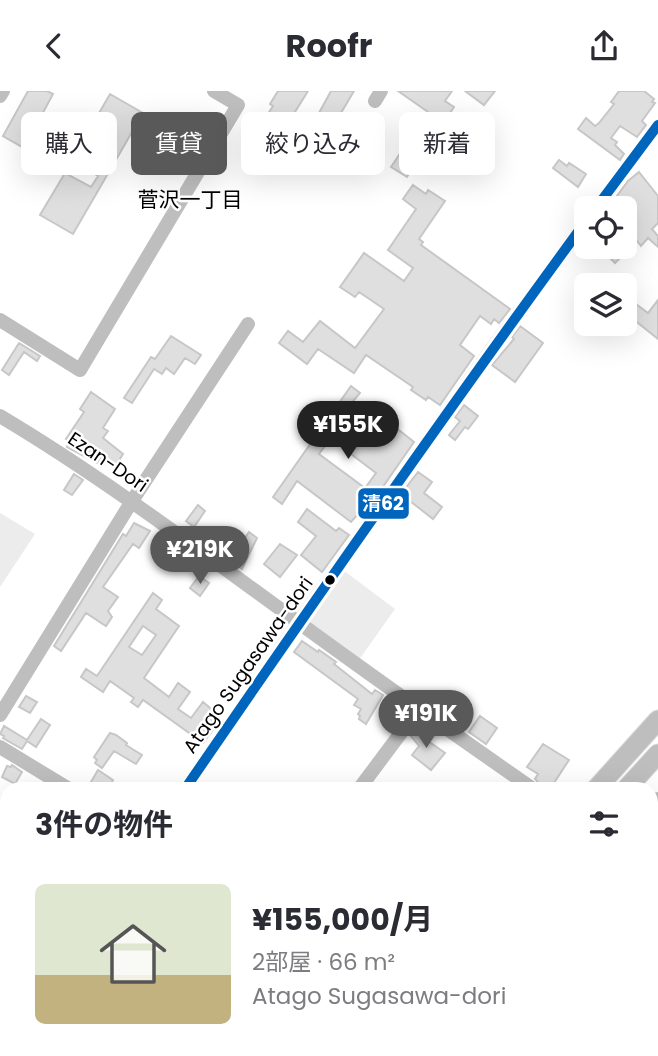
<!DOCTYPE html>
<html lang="ja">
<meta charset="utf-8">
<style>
:root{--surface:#fff;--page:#f2f2f3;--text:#2b2b33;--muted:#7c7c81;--line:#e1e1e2;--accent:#595959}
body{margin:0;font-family:Poppins,"Noto Sans JP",sans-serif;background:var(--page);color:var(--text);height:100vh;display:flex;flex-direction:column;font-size:26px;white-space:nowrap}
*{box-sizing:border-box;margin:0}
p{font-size:23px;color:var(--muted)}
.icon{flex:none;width:38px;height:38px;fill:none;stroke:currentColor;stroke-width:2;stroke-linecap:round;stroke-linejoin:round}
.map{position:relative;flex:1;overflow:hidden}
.details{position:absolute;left:0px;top:691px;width:658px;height:275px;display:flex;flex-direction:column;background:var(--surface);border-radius:21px 21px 0 0;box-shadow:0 7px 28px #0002}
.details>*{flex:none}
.banner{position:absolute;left:21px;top:21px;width:616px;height:63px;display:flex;gap:14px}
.buttons{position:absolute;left:574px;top:105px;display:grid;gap:14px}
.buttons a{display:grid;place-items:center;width:63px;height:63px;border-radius:10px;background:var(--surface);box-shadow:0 7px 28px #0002;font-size:35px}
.price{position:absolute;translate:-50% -60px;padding:0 16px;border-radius:24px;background:var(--accent);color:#fff;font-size:23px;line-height:46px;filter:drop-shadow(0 2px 4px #0008)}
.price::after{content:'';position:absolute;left:50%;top:42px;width:21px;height:16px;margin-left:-10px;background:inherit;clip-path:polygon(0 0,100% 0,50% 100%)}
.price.selected{background:#222;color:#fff}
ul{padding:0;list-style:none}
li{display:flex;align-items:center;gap:21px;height:175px;padding:0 35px}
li+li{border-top:2px solid var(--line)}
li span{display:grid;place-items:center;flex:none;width:196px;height:140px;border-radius:10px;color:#555}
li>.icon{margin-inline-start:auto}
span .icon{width:84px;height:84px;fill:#fffc;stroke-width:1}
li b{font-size:30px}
h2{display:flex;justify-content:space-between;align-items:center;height:84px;padding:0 35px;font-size:30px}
.tag{padding:0 24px;border-radius:10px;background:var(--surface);box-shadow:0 7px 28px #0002;font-size:24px;line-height:63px}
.tag.selected{background:var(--accent);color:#fff}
header{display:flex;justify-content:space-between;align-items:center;height:91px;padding:0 35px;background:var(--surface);font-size:32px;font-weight:700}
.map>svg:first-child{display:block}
.green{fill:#ececec}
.building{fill:#dfdfdf;stroke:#c7c7c7;stroke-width:2;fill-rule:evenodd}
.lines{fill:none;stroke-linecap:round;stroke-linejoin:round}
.highway-casing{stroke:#dbdbdb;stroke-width:21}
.minor{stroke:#bebebe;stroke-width:14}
.highway{stroke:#bebebe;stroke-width:19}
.bus-1-casing{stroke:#fff;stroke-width:16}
.bus-1{stroke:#0065bd;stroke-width:10}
.bus-dot{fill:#000;stroke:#fff;stroke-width:2.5}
.labels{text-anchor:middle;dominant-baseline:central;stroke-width:5;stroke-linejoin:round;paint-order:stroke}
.street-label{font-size:19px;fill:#000;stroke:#fff}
.neighbourhood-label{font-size:21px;fill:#000;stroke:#fff}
.line-badge{stroke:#fff;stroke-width:2.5}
.badge-label{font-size:19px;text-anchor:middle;font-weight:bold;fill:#fff}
</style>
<header><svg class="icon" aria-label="back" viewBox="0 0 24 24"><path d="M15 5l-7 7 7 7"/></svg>Roofr<svg class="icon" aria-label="share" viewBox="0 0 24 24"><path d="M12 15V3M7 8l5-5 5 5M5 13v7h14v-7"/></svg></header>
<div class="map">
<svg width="658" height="965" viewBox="0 0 658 965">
<rect width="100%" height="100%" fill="#fff"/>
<path class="green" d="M0,422L35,443L0,496Z
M339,476L395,518L356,573L299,531Z"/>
<path class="building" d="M28,0H47L53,3L24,57L3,45Z
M278,0H308L290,29L295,32L287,45L264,29L273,15L270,13Z
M331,0H354L335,32L319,22Z
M398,0H452L445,10L454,16L448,25L467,38L453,61L429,45L424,53L419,50L407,66L416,72L407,86L391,76L428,21Z
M465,0H495L484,14Z
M619,0H644L654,8L652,11L655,12L642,30L646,34L637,46L620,35L611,47L617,51L615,54L624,63L620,69L578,38L586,27L595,35L599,32L614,13L611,11Z
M110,3L143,22L73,143L40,124L65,82L91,96L98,85L53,57L57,50L76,62Z
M559,69L567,75L569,72L586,83L578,96L553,77Z
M639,81L658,105V132L652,138L658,145V156L648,147L641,155L637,150L615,172L599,156H625V117H608L628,90Z
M413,94L426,103L428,99L445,110L419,148L423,151L421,154L510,218L499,232L494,228L491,233L480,225L460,254L474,265L440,314L428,306L426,309L411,299L413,296L366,264L354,282L318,258L307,273L279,252L288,240L303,251L320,230L355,257L384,218L359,201L355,206L340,196L364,162L404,190L413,177L388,159L416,118L403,108Z
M625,208L630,212L632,210L648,222L658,209V248L633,228L631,231L625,227Z
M520,235L543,252L515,291L492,274L514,248L512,246Z
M171,245L201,264L195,273L185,267L174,283L166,277L162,283L154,278L132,312L124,307L151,266L155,268Z
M19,252L40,265L37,270L24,261L9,284L2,279Z
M351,295L360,302L349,315L351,317L349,319L363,330L366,325L380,336L386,329L414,351L362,426L358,423L351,431L297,390L282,413L273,406ZM343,331L363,347L351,363L376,382L365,397L319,363Z
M91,301L115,318L103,337L108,340L103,347L123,363L115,376L102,366L97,372L67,356L69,350L66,348L84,321L80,318Z
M464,314L478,325L468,338L465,336L455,349L449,344L460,330L455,326Z
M418,381L432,391L424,402L442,416L433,428L401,403Z
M74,383L83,389L72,404L64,399Z
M198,414L205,420L194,436L186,430Z
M307,418L336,440L339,437L349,444L322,481L301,464L316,445L298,431Z
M134,432L150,440L139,457L133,453L103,496L118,506L108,520L112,526L106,535L86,522L61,560L54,555L123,443L126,445Z
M249,441L257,447L242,478L230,469Z
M280,453L297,464L280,486L264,473Z
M199,485L209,492L200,505L190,497Z
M153,502L162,509L156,518L179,535L144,587L169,606L178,592L190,601L178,618L191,627L203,611L216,622L213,625L220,630L203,652L143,609L138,616L131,611L134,607L110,590L103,601L81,586L86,578L97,585ZM143,535L156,544L142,564L129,556Z
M302,550L318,561L319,559L336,571L334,573L372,603L375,599L383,604L366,633L359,628L360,625L358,623L361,618L354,614L358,608L294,561Z
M26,605L37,611L30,622L19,616Z
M480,625L497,637L486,653L469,641Z
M41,628L50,634L36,656L27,650L22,658L3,647L4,645L0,643L4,635L27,649Z
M420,635L425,641L421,645L445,662L431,679L412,664L419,655L411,645Z
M110,642L116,644L127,652L126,654L142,664L136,673L114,660L102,677L95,672L97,669L94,666Z
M543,653L569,669L550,698L542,696L535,688L538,683L527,676Z
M12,674L22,681L15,693L2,686L7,675L11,676Z
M98,679L113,689L112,691L124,698H92L88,696Z"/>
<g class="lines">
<g class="highway-casing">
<path id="highway" d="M596,698L658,629
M626,698L658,663
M321,965L328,959
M350,965L356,959"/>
</g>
<path class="minor" d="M0,5L3,0
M375,10L381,0
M596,117L658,34
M0,229L80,279L238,14L214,0
M0,325C104,387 200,460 298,531C376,588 454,643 533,698
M0,624L132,410L248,233
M0,656L69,698
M185,698L299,531L494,255L586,130
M359,698L418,619
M651,715L658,708
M651,781L658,786
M0,954L7,946
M442,959L449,965
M529,959L535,965
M625,959L633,965
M167,965L171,959
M281,965L289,959
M412,965L419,959
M601,965L607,959"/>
<use href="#highway" class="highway"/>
<g class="bus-1-casing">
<path id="bus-1" d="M596,117L658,34
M185,698C316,507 449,317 586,130"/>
</g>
<use href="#bus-1" class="bus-1"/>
</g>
<circle class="bus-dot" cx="330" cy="489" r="6"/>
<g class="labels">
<g class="street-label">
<text transform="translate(108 371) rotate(34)">Ezan-Dori</text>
<text transform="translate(248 574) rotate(-55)">Atago Sugasawa-dori</text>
</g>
<g class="neighbourhood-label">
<text x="190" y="108">菅沢一丁目</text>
</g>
</g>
<rect class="line-badge" x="357" y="396" width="53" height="33" rx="7" fill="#0065bd"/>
<g class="badge-label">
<text x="383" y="419">清62</text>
</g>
</svg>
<div class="buttons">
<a><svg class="icon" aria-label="locate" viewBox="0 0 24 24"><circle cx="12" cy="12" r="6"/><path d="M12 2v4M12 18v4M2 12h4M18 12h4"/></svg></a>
<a><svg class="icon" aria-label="layers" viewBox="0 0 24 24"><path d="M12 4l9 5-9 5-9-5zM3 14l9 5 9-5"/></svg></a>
</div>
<b class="price selected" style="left:348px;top:370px">¥155K</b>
<b class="price" style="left:200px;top:495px">¥219K</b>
<b class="price" style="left:426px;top:659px">¥191K</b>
<div class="banner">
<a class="tag">購入</a>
<a class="tag selected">賃貸</a>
<a class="tag">絞り込み</a>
<a class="tag">新着</a>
</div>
<section class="details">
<h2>3件の物件<svg class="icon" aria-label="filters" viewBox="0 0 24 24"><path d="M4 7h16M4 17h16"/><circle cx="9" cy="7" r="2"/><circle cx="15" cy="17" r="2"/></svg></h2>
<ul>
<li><span style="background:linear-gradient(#dfe7d0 65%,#c2b280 0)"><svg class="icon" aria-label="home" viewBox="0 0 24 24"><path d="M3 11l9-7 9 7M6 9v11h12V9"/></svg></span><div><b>¥155,000/月</b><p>2部屋 · 66 m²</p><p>Atago Sugasawa-dori</p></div></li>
</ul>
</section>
</div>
